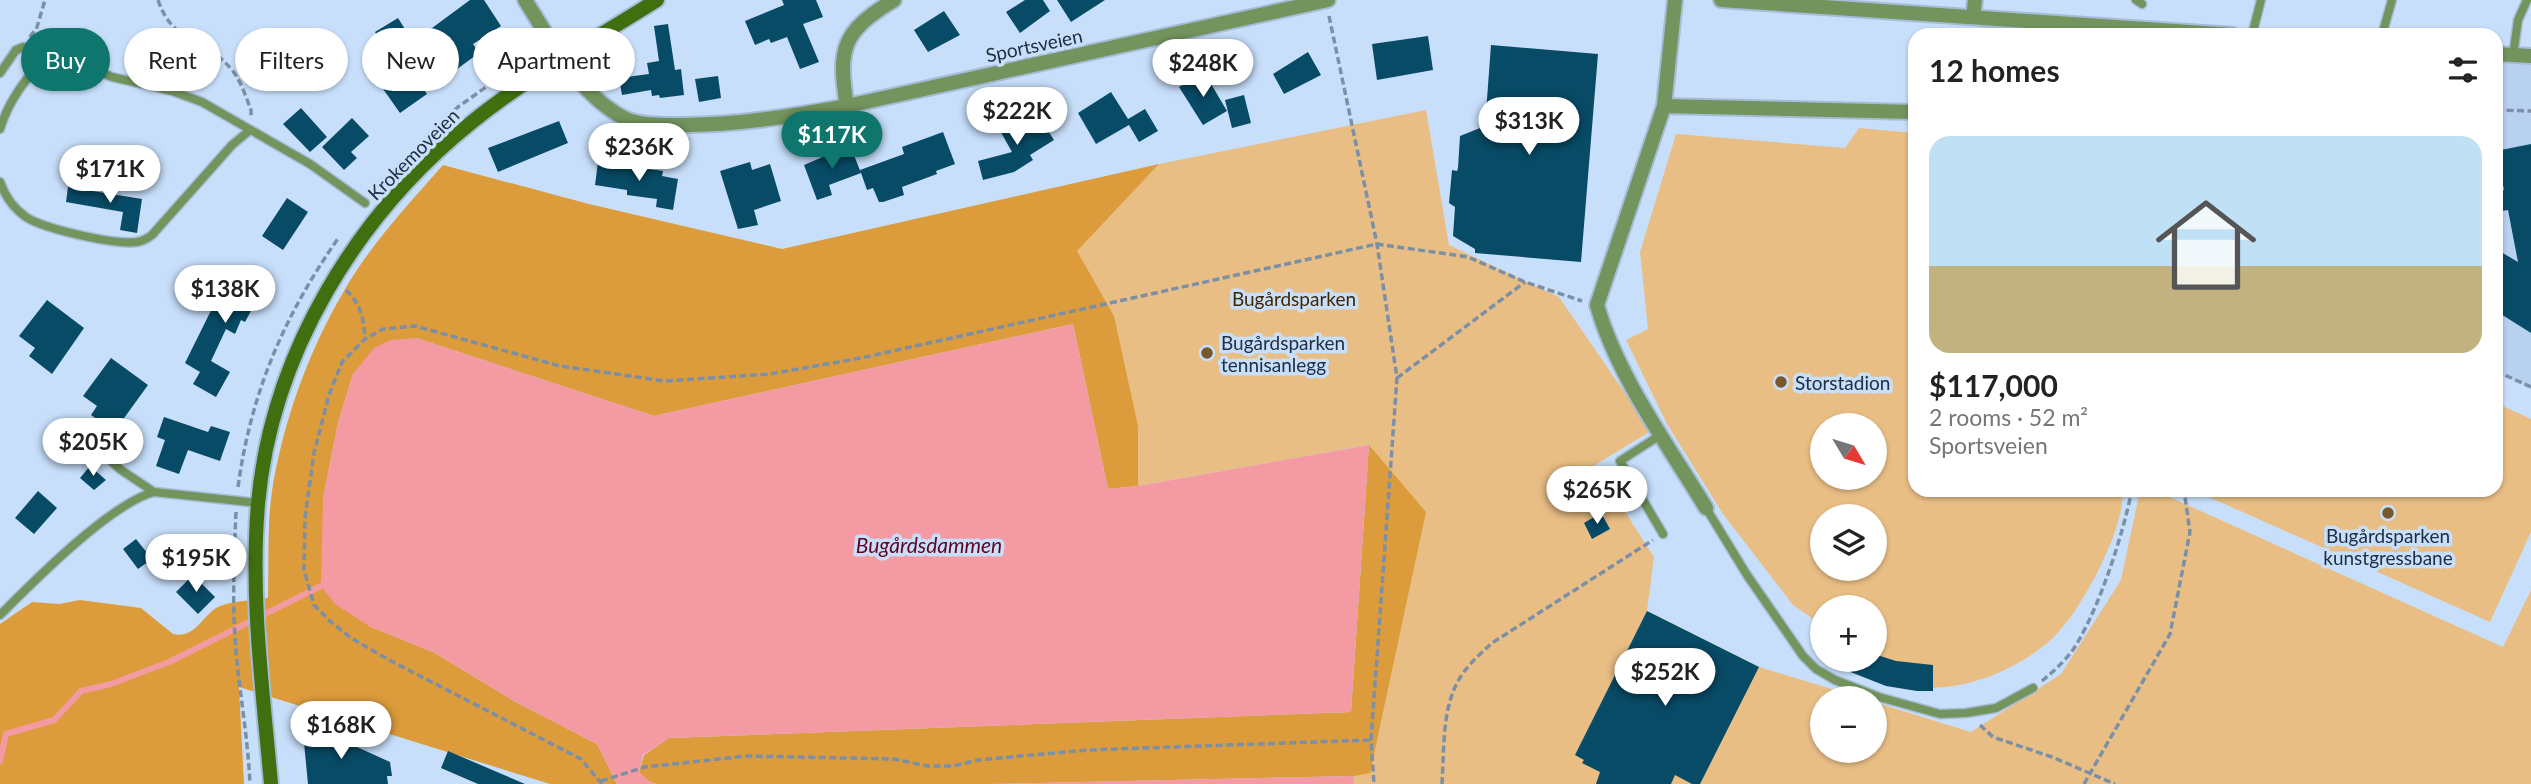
<!DOCTYPE html>
<meta charset="utf-8">
<style>
:root{--surface:#fff;--page:#f6f6f6;--text:#222;--muted:#767676;--line:#e0e0e0;--accent:#0f766e}
body{margin:0;font-family:Lato,sans-serif;background:var(--page);color:var(--text);height:100vh;display:flex;flex-direction:column;font-size:26px;white-space:nowrap}
*{box-sizing:border-box;margin:0}
p{font-size:23px;color:var(--muted)}
.icon{flex:none;width:38px;height:38px;fill:none;stroke:currentColor;stroke-width:2;stroke-linecap:round;stroke-linejoin:round}
.map{position:relative;flex:1;overflow:hidden}
.panel{position:absolute;left:1908px;top:28px;width:595px;height:469px;display:flex;flex-direction:column;background:var(--surface);border-radius:21px;box-shadow:0 2px 5px #0004}
.panel>*{flex:none}
.hud{position:absolute;left:21px;top:28px;width:665px;height:63px;display:flex;gap:14px}
.needle{width:46px;rotate:128deg}
.tools{position:absolute;left:1810px;top:413px;display:grid;gap:14px}
.tools a{display:grid;place-items:center;width:77px;height:77px;border-radius:50%;background:var(--surface);box-shadow:0 2px 5px #0004;font-size:35px}
.price{position:absolute;translate:-50% -60px;padding:0 16px;border-radius:24px;background:#fff;color:#222;font-size:23px;line-height:46px;filter:drop-shadow(0 2px 4px #0008)}
.price::after{content:'';position:absolute;left:50%;top:42px;width:21px;height:16px;margin-left:-10px;background:inherit;clip-path:polygon(0 0,100% 0,50% 100%)}
.price.selected{background:var(--accent);color:#fff}
ul{padding:0;list-style:none}
li{display:grid;align-content:center;gap:14px;height:371px;padding:0 21px}
li+li{border-top:2px solid var(--line)}
li span{display:grid;place-items:center;height:217px;border-radius:21px;color:#555}
li>.icon{margin-inline-start:auto}
span .icon{width:126px;height:126px;fill:#fffc;stroke-width:1}
li b{font-size:30px}
h2{display:flex;justify-content:space-between;align-items:center;height:84px;padding:0 21px;font-size:30px}
.tag{padding:0 24px;border-radius:32px;background:var(--surface);box-shadow:0 2px 5px #0004;font-size:24px;line-height:63px}
.tag.selected{background:var(--accent);color:#fff}
.map>svg:first-child{display:block}
.built{fill:#b8d1f1}
.green{fill:#e9be85;fill-rule:evenodd}
.forest{fill:#dd9c3b}
.water{fill:#f39aa3}
.lines{fill:none;stroke-linecap:round;stroke-linejoin:round}
.stream{stroke:#f39aa3;stroke-width:6}
.building{fill:#084b67}
.service-casing{stroke:#a6bcd6;stroke-width:11}
.minor-casing{stroke:#a6bcd6;stroke-width:18}
.secondary-casing{stroke:#a6bcd6;stroke-width:18}
.path{stroke:#7b8fa6;stroke-width:3.5;stroke-dasharray:7 3.5;stroke-linecap:butt}
.service{stroke:#73945d;stroke-width:8}
.minor{stroke:#73945d;stroke-width:14}
.secondary{stroke:#406f0f;stroke-width:14}
.poi-dot{fill:#77582d;stroke:#c8dffb;stroke-width:2.5}
.labels{text-anchor:middle;dominant-baseline:central;stroke-width:7;stroke-linejoin:round;paint-order:stroke}
.street-label{font-size:19px;fill:#202f41;stroke:#c8dffb}
.park-label{font-size:19px;fill:#412700;stroke:#c8dffb}
.poi-label{font-size:19px;fill:#202f41;stroke:#c8dffb;text-anchor:start}
.water-label{font-size:21px;font-style:italic;fill:#66001f;stroke:#c8dffb}
</style>
<div class="map">
<svg width="2531" height="784" viewBox="0 0 2531 784">
<rect width="100%" height="100%" fill="#c8dffb"/>
<path class="built" d="M1973,17L2238,35H1984Z
M2496,53L2531,55V388L2496,373Z"/>
<path class="green" d="M1426,110L1449,245L1559,297L1651,431L1595,465L1654,557L1647,611L1759,667L1861,698H1822V751H1874V702L1971,732L2061,674L2121,580L2140,490H2154L2503,647L2531,590V784H1354L1369,445L1138,486L1076,251L1159,164Z
M1859,128L1914,133V490H2123C2123,517 2110,547 2098,571C2087,593 2066,629 2046,644C1982,695 1902,703 1833,660H1874V607H1822V625L1793,605L1723,514L1667,424L1626,340L1648,329L1640,252L1676,134L1845,148ZM1822,425H1874V478H1822ZM1822,516H1874V569H1822Z
M2496,403L2531,419V532L2490,622L2202,494L2204,490H2496Z"/>
<path class="forest" d="M1159,164L1077,251L1114,316L1138,426V486L1108,489L1073,324L654,416L416,338L353,374L338,423L323,499L369,626L435,653L514,701L597,744L617,784H550L239,687L244,784H0V624L32,602L59,604L80,600L141,608L173,634C196,639 202,615 218,607C230,601 255,600 268,598C269,563 267,526 272,491C283,422 308,352 344,291C370,245 408,205 443,165L589,204L782,249Z
M1369,445L1426,512L1370,773L1354,776L990,784H656L648,781L639,772L644,755L669,738L1351,712Z"/>
<path class="water" d="M1073,324L1108,489L1138,486L1369,445L1351,712L669,738L643,755L639,772L648,781L656,784H617L597,744L514,701L435,653L369,626L335,604L321,586L323,499L338,423L353,374L374,348L391,340L416,338L654,416Z
M1354,776V784H990Z"/>
<g class="lines">
<path class="stream" d="M0,761L6,734L54,720L81,691L111,684L169,662L321,586"/>
</g>
<path class="building" d="M470,0H484L501,26L473,44L479,53L453,72L442,57L415,77L427,94L400,113L381,86L400,72L375,32L398,18L413,42Z
M782,0H816L823,17L803,24L819,62L800,69L787,37L771,43L769,39L755,45L745,21L784,5Z
M1025,0H1043L1050,11L1020,33L1006,12Z
M1057,0H1105L1071,22Z
M944,11L960,35L928,52L914,30Z
M668,24L675,70L681,69L684,95L660,98L659,95L652,96L651,90L622,95L619,78L649,74L647,63L659,61L654,26Z
M1428,36L1433,70L1377,80L1372,44Z
M1491,45L1598,54L1581,262L1475,253V249L1453,236L1455,207L1449,203L1452,170L1457,171L1458,168L1460,136L1485,126Z
M1308,52L1321,75L1284,94L1273,74Z
M1204,72L1227,111L1203,125L1179,87Z
M718,76L721,98L699,102L695,79Z
M1111,92L1128,119L1145,109L1158,131L1139,142L1129,125L1096,144L1078,113Z
M1244,95L1251,123L1232,128L1225,100Z
M301,108L327,137L310,152L283,124Z
M1035,115L1041,124L1043,123L1054,140L1030,155L1033,160L1014,172L983,180L978,161L1012,152L998,127L1015,117L1019,125Z
M352,118L369,136L351,152L357,158L344,170L322,147Z
M559,121L568,143L498,172L488,148Z
M943,132L955,164L936,171L937,174L902,187L904,195L883,202H879L873,188L867,190L860,170L904,154L902,147Z
M2531,144V333L2496,311V249L2518,262L2508,210L2496,212V192L2504,190L2496,151Z
M850,145L861,173L829,185L832,195L817,200L804,165Z
M598,162L663,171L662,176L678,179L673,210L656,207L657,199L627,195V190L595,185Z
M750,162L752,170L770,164L781,201L754,210L758,225L738,229L720,171Z
M68,187L142,199L137,233L120,230L123,212L66,202Z
M287,198L308,212L283,250L262,236Z
M233,266L249,274L253,267L270,276L245,322L241,320L235,334L226,329L211,361L230,372L216,397L193,384L200,372L185,363Z
M47,300L84,328L52,374L29,356L35,348L19,336Z
M111,358L148,385L114,432L91,415L97,406L83,396Z
M164,417L208,432L211,426L230,432L220,461L188,450L179,474L156,466L165,440L157,437Z
M90,466L106,480L94,490L80,478Z
M38,491L57,508L34,534L15,518Z
M1601,513L1610,529L1592,539L1584,523Z
M136,539L152,559L138,569L123,549Z
M206,546L219,559L204,573L191,560Z
M193,575L215,597L198,614L176,592Z
M1647,611L1759,667L1700,784H1692L1675,775L1671,784H1596L1600,772L1582,763L1584,760L1575,755Z
M1874,654L1896,661L1933,665V691H1917L1886,686L1820,660H1874Z
M302,722L390,762L392,776H387L388,784H308Z
M448,751L525,784H478L441,768Z"/>
<g class="lines">
<g class="service-casing">
<path id="service" d="M2136,0L2142,4
M2252,35L2261,0
M2382,35L2392,0
M2513,56L2518,20L2527,0
M0,73L16,50L23,47L82,64L112,77L172,91L202,102L310,164L365,203
M0,129C9,99 27,78 47,54
M0,182C5,196 13,208 26,217C44,229 115,245 137,242C143,241 147,239 152,235L232,145L250,130
M1662,434L1620,461L1663,534
M94,445L121,470L154,492
M1706,508L1747,575L1803,656L1816,669L1835,680L1879,697L1940,714L1966,713L1996,708L2033,688
M0,615C34,581 110,504 154,492L258,503"/>
</g>
<g class="minor-casing">
<path id="minor" d="M525,0C551,41 578,94 624,118C641,126 663,125 682,125C738,125 792,116 847,106L1328,0
M1675,0L1664,106L1597,305C1617,376 1668,445 1706,508
M1721,0L2233,35
M1973,17L1975,0
M2496,54L2531,56
M847,106C837,48 843,31 894,0
M1664,106L1914,112"/>
</g>
<g class="secondary-casing">
<path id="secondary" d="M271,784C263,692 250,597 258,504C271,355 356,215 472,122C529,76 595,39 657,0"/>
</g>
<path class="path" d="M158,0C173,45 208,40 232,70C241,81 246,97 251,110V116
M1329,16L1377,244L1397,378L1371,740L1374,784
M30,37L37,27L45,0
M2496,110L2531,111
M424,139L458,107L493,82L533,42
M380,184L401,162
M346,290C361,304 364,320 365,339
M2496,371L2531,387
M1397,378L1525,282
M238,487C251,392 284,316 339,237
M236,512C234,558 232,605 236,651C240,696 248,739 250,784
M2042,681C2056,669 2070,657 2079,640C2102,599 2122,537 2132,490
M1980,725L1993,737L2052,757L2115,784
M601,781L645,767L747,756L894,759L928,766H953L978,760L1088,750L1371,740
M602,784L581,759L391,661L351,638L331,622L314,605L304,570L305,517L314,453L329,395L342,362L365,339L383,329L415,326L560,366L665,381L770,374L861,358L1377,244L1468,257L1525,282L1582,301
M1442,784C1444,752 1442,714 1456,685C1464,668 1479,655 1492,643L1653,540
M2084,784L2170,634L2190,532L2184,490"/>
<use href="#service" class="service"/>
<use href="#minor" class="minor"/>
<use href="#secondary" class="secondary"/>
</g>
<g class="poi-dot">
<circle cx="1207" cy="353" r="7"/>
<circle cx="1781" cy="382" r="7"/>
<circle cx="2388" cy="513" r="7"/>
</g>
<g class="labels">
<g class="street-label">
<text transform="translate(1034 45) rotate(-12)">Sportsveien</text>
<text transform="translate(413 154) rotate(-45)">Krokemoveien</text>
</g>
<g class="park-label">
<text x="1294" y="298">Bugårdsparken</text>
</g>
<g class="poi-label">
<text x="1221" y="342">Bugårdsparken<tspan x="1221" dy="22">tennisanlegg</tspan></text>
<text x="1795" y="382">Storstadion</text>
<text x="2388" y="535" text-anchor="middle">Bugårdsparken<tspan x="2388" dy="22">kunstgressbane</tspan></text>
</g>
<g class="water-label">
<text x="929" y="544">Bugårdsdammen</text>
</g>
</g>
</svg>
<div class="tools">
<a><svg class="needle" viewBox="-14 -14 28 28"><path d="M0-13l5 13h-10z" fill="#e53935"/><path d="M0 13l5-13h-10z" fill="#767676"/></svg></a>
<a><svg class="icon" aria-label="layers" viewBox="0 0 24 24"><path d="M12 4l9 5-9 5-9-5zM3 14l9 5 9-5"/></svg></a>
<a>+</a>
<a>−</a>
</div>
<b class="price" style="left:1203px;top:99px">$248K</b>
<b class="price" style="left:1017px;top:147px">$222K</b>
<b class="price" style="left:1529px;top:157px">$313K</b>
<b class="price selected" style="left:832px;top:171px">$117K</b>
<b class="price" style="left:639px;top:183px">$236K</b>
<b class="price" style="left:110px;top:205px">$171K</b>
<b class="price" style="left:225px;top:325px">$138K</b>
<b class="price" style="left:93px;top:478px">$205K</b>
<b class="price" style="left:1597px;top:526px">$265K</b>
<b class="price" style="left:196px;top:594px">$195K</b>
<b class="price" style="left:1665px;top:708px">$252K</b>
<b class="price" style="left:341px;top:761px">$168K</b>
<div class="hud">
<a class="tag selected">Buy</a>
<a class="tag">Rent</a>
<a class="tag">Filters</a>
<a class="tag">New</a>
<a class="tag">Apartment</a>
</div>
<section class="panel">
<h2>12 homes<svg class="icon" aria-label="filters" viewBox="0 0 24 24"><path d="M4 7h16M4 17h16"/><circle cx="9" cy="7" r="2"/><circle cx="15" cy="17" r="2"/></svg></h2>
<ul>
<li><span style="background:linear-gradient(#bfe0f5 60%,#c2b280 0)"><svg class="icon" aria-label="home" viewBox="0 0 24 24"><path d="M3 11l9-7 9 7M6 9v11h12V9"/></svg></span><div><b>$117,000</b><p>2 rooms · 52 m²</p><p>Sportsveien</p></div></li>
</ul>
</section>
</div>
